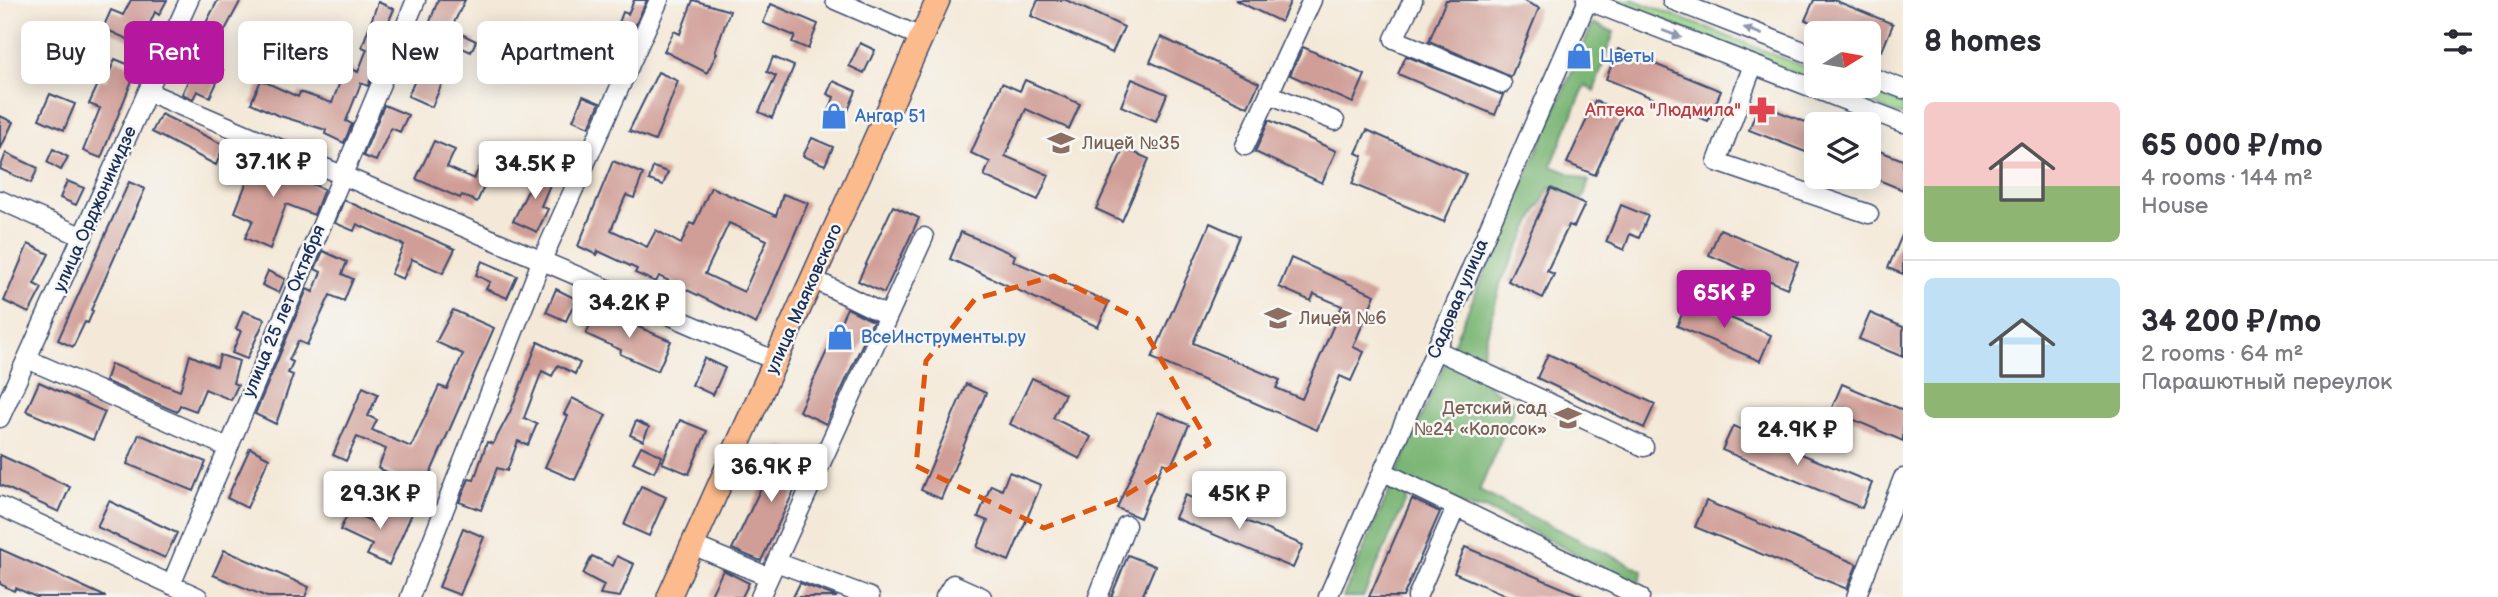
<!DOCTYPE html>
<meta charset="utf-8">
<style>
:root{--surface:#fff;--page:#f2f2f3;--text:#2b2b33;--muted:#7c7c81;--line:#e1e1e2;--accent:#b5179e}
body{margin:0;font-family:"Balsamiq Sans",sans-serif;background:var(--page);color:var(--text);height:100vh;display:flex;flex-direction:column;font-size:26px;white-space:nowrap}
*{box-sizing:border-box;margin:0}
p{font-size:23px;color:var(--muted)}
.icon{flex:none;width:38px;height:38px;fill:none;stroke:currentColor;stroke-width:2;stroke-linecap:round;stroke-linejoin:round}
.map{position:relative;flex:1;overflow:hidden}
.sheet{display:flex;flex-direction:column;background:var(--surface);width:595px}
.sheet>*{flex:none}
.hud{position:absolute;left:21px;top:21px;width:665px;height:63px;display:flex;gap:14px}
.needle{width:46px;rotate:79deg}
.controls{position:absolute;left:1804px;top:21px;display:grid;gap:14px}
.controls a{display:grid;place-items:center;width:77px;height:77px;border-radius:10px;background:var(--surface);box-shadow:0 4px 18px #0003;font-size:35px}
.price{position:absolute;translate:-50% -60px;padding:0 16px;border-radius:7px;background:#fff;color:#222;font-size:23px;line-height:46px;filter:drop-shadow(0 2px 4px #0008)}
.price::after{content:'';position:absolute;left:50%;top:42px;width:21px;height:16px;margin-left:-10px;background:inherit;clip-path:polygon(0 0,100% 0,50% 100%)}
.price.on{background:var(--accent);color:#fff}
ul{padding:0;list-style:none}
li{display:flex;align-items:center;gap:21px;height:175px;padding:0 21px}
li+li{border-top:2px solid var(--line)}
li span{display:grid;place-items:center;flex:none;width:196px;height:140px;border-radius:10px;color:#555}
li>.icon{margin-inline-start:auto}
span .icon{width:84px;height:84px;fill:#fffc;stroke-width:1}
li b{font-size:30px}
h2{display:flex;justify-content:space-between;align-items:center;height:84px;padding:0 21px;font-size:30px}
.pill{padding:0 24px;border-radius:10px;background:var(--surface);box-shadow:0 4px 18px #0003;font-size:24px;line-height:63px}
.pill.on{background:var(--accent);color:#fff}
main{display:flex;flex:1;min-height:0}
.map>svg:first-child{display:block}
.green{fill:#99d488;stroke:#5a8273;stroke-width:2}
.forest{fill:#7ab674;stroke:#4a7269;stroke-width:2}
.building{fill:#d09e96;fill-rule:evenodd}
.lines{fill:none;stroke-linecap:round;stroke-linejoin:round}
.minor-casing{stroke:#3c4b70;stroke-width:21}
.major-casing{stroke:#3c4b70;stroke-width:26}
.minor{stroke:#fff;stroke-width:18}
.major{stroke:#fbbb8c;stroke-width:23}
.oneway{fill:#8d97ae}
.marked{fill:none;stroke:#de5710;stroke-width:5;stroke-dasharray:14 9;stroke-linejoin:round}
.labels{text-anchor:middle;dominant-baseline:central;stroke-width:5;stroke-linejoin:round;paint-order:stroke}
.shop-label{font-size:18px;fill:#366cbe;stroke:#f6f6f2;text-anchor:start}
.health-label{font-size:18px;fill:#be3a42;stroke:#f6f6f2;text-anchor:end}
.education-label{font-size:18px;fill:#785e54;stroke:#f6f6f2;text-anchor:start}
.street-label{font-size:18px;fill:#1b2f5e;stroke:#f6f6f2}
</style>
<main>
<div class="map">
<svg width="1903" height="597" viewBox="0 0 1903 597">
<rect width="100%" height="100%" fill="#f6f6f2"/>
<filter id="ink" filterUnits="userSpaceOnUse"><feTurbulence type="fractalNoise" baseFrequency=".0143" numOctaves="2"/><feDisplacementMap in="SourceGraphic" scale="14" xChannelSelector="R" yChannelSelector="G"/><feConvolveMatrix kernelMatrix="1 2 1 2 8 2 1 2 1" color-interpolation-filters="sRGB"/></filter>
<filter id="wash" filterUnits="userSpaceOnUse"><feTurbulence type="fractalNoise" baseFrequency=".00686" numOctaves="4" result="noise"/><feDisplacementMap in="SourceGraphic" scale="28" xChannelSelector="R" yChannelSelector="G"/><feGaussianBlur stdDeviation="1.57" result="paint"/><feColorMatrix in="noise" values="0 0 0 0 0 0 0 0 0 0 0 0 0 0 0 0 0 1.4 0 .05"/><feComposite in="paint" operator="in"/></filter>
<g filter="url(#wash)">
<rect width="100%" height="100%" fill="#f4e9d8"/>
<path class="green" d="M1612,0H1634L1816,71V82Z
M1826,86H1855L1903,104V116Z"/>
<path class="forest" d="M1593,23L1614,32L1594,91L1585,85L1551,166L1589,181L1582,200L1550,186L1501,282L1479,365L1499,363L1503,378L1487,385L1516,404L1479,491L1643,571L1638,586L1485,508L1476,509L1411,489L1363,597H1343Z"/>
<g id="blocks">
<path class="building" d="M131,0H167L159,15L155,12L140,45L103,28L111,10L123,15Z
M218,0H241L208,62L190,53Z
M438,0H465L451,29L476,41L471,52L458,46L432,107L408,96L432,42L424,38Z
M634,0H647L610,81L583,69L588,57L604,64L623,12L628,14Z
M693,0L730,11L715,52L717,53L707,73L664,51L674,31L680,34Z
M1038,0H1066L1124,27L1112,53L1031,16Z
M1235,0H1291L1281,22Z
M1446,0H1522L1539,8L1511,77L1429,41Z
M1814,0H1834L1893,24L1882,51L1869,46V33H1838L1805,20Z
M378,2L394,9L381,40L385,42L368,86L361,83L346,121L352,124L344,143L325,134L326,130L277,115L251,103L261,80L298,97L300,92L332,103L346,66L358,72L367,49L362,47Z
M771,4L818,24L808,49L792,42L795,36L763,23Z
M561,31L582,39L575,59L553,51Z
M1161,37L1259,83L1248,107L1150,62Z
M860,43L875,50L864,73L849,66Z
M1303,47L1365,75L1353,103L1290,75Z
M1618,49L1721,91L1708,121L1606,79Z
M1406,56L1503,95L1495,115L1398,74Z
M773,57L794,66L772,118L759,112L776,76L767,72Z
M115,59L137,68L101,158L83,151L100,108L89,104L101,78L106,81Z
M198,59L223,70L210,97L197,91L193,99L182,94Z
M658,72L678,81L655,141L629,131Z
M1132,79L1167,94L1156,121L1121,106Z
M1025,80L1080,104L1069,129L1026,109L1005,156L1049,175L1038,200L984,176L990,162L971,153L1002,83L1020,91Z
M833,81L856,91L843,123L827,117L834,97L827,94Z
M50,94L75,104L64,130L39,119Z
M583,96L600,103L589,127L573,120Z
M1595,101L1623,113L1595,175L1567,163Z
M1759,104L1816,126V156L1749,130Z
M384,105L408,115L400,132L391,128L376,161L363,156Z
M161,114L224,145L216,165L152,132Z
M0,116L13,122L0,150Z
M1269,120L1336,151L1322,183L1255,152Z
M1367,130L1466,174L1444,222L1352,184L1363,156L1356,153Z
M812,138L833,147L825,165L803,156Z
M434,141L455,150L447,167L474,179L480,166L491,171L477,202L462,195L460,198L416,179Z
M1869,147L1903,160V190L1869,176Z
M564,148L578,153L569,171L557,166Z
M1124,148L1149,159L1122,221L1096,209Z
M53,149L68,157L61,170L47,162Z
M6,153L38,168L31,183L0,169Z
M246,157L324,189L314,215L286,204L270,249L245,238L253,220L235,212L249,176L239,172Z
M613,161L643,174L634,198L626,195L611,230L647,247L656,230L681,244L690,223L694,225L711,187L776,216L783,194L808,203L756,324L659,276L656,282L635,273L637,269L598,251L597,255L578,246ZM729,223L767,240L744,292L705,274Z
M540,166L555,173L541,206L548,209L537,232L513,221Z
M653,167L668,172L663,185L649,180Z
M67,181L84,188L76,205L60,198Z
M129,182L145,189L91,310L93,311L88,323L85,322L73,347L58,340Z
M1551,188L1585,204L1574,227L1569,225L1547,271L1554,274L1543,298L1508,281Z
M344,200L455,249L443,273L412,259L403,279L391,274L404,245L357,224L354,231L335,223Z
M1621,205L1648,216L1639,238L1630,234L1624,250L1606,242Z
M893,206L919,218L884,293L858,281Z
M1210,223L1239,236L1193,343L1280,380L1276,388L1302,399L1342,306L1314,294L1311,301L1279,287L1291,258L1375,295L1353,347L1364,352L1351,381L1340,376L1317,430L1152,358Z
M1720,229L1798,262L1787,288L1709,255Z
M961,232L1015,255L1013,261L1109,302L1098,327L950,259Z
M1903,233V274L1888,268Z
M28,244L49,254L34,284L42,288L29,313L4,301Z
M323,251L347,262L342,274L353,279L344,301L330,295L307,345L298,341L289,360L293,362L288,373L293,375L276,424L255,414L307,289L313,292L321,272L315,269Z
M482,261L517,276L507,298L486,289L490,282L476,275Z
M268,271L285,279L279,293L262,285Z
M556,289L576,299L566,321L546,312Z
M1688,300L1771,335L1760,361L1677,326Z
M847,308L873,321L826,424L799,411Z
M597,309L671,341L658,371L620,354L621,350L586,334Z
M453,310L494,328L424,488L378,468L386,449L357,437L346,461L333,455L363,387L378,394L368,416L377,420L372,430L411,447L439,386L447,389L463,354L436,342Z
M243,311L265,319L247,359L232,353L241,331L236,329Z
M1870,313L1903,327V357L1859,339Z
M538,342L580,363L575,374L558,365L552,376L542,371L524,418L537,424L528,445L518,441L507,471L497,468L481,510L459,502L469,479L474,480L487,442L493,444L510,412Z
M1548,354L1655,404L1644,428L1537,378Z
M190,355L217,367L220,355L239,361L233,383L238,385L231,400L205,389L196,411L180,405L177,412L105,381L111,364L180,391Z
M704,358L725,368L713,395L692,385Z
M1032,378L1065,394L1053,418L1091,437L1080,459L1010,424Z
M39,382L105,412L93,440L26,411Z
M966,384L986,393L941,499L921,490Z
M1842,384L1903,410V441L1831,410Z
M572,398L606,415L575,480L545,467L568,416L564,414Z
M1158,412L1189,425L1171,466L1163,463L1140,518L1117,508Z
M680,420L707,431L689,474L662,463Z
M636,421L649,427L643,441L630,435Z
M1733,426L1872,483L1862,508L1722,450Z
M139,434L206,462L194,491L127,464Z
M641,446L662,456L654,472L633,462Z
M781,446L809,459L761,561L732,549Z
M250,448L269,458L247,508L227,498Z
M0,455L70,487L59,512L0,485Z
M1009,472L1041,485L1009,561L977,547L988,521L978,517L991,485L1002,490Z
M641,486L666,497L649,536L624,525Z
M1185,495L1303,545L1293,568L1175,518Z
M392,499L414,509L389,565L367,555L372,545L340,530L349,511L380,525Z
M1412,499L1440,512L1403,597H1369Z
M109,501L177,533L165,558L97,527Z
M1706,501L1857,564L1847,589L1695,527Z
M463,528L484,537L460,595L439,587Z
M1465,547L1584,597H1510L1454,573Z
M0,549L45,569L106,597H36L16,588L14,591L0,584Z
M224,550L309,587L305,597H267L213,575Z
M1128,555L1155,566L1142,597H1111Z
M592,556L613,566L617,556L634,564L620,597L600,594L604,585L583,574Z
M723,570L749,583L742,597H710Z
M800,583L837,597H793Z"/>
</g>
</g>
<g filter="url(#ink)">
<use href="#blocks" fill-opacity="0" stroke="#3c4b70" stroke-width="2"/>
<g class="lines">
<g class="minor-casing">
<path id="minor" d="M835,0L921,37
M1413,0L1394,39L1502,84
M1586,0L1903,123
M1672,0L1816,56
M1753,65L1717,162L1869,214
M1869,76L1903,89
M148,92L776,361
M1269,94L1335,121
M1245,146L1312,0
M0,200L83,237
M813,279L888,316
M1436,350L1644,447
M27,359L227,447
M0,418L189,0
M1384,472L1640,597
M0,506L198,597
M692,545L769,577
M776,562L870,597
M171,585L416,0
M410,597L541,262L659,0
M760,597L924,237
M945,597L953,584L982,597
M1098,597L1126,525
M1328,597L1588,0
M1417,597L1456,507
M1856,597L1903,478"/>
</g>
<g class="major-casing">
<path id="major" d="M669,597L938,0"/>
</g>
<use href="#minor" class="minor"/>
<use href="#major" class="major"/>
</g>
<defs><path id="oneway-solid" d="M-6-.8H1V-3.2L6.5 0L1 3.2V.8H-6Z" transform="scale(1.75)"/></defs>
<g class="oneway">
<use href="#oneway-solid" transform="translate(1753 31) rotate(-159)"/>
<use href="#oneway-solid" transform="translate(1672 34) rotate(21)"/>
</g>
</g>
<path class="marked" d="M1054,276L1138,319L1209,444L1121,498L1044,528L916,466L926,361L975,299Z"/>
<defs>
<g id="shop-bare" transform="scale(2.1)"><path d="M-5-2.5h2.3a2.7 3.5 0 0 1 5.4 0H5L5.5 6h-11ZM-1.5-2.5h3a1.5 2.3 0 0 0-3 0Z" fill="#3f7fe0" stroke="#f6f6f2" stroke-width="2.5" paint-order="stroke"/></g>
<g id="pharmacy-bare" transform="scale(2.1)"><path d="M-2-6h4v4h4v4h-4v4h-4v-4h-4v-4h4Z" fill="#e0444e" stroke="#f6f6f2" stroke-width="2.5" paint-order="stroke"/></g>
<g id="school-bare" transform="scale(2.1)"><path d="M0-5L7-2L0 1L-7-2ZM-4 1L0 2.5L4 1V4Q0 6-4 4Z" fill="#8d6e63" stroke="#f6f6f2" stroke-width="2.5" paint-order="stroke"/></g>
</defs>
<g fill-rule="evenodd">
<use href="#shop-bare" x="1579" y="56"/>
<use href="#pharmacy-bare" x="1762" y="110"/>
<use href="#shop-bare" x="834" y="116"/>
<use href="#school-bare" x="1061" y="143"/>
<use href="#school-bare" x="1278" y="318"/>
<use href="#shop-bare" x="840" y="337"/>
<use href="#school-bare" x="1568" y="418"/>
</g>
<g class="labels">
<g class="shop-label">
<text x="1600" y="56">Цветы</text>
<text x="855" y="116">Ангар 51</text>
<text x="861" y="337">ВсеИнструменты.ру</text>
</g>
<g class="health-label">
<text x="1741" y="110">Аптека "Людмила"</text>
</g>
<g class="education-label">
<text x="1082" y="143">Лицей №35</text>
<text x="1299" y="318">Лицей №6</text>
<text x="1547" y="408" text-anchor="end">Детский сад<tspan x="1547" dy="21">№24 «Колосок»</tspan></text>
</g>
<g class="street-label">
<text transform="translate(95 209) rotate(-66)">улица Орджоникидзе</text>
<text transform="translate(804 299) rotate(-66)">улица Маяковского</text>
<text transform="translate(1458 299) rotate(-67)">Садовая улица</text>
<text transform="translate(284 311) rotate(-67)">улица 25 лет Октября</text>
</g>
</g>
</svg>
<div class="controls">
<a><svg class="needle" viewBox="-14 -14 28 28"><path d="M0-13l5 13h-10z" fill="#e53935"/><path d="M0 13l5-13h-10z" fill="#7c7c81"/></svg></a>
<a><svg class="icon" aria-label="layers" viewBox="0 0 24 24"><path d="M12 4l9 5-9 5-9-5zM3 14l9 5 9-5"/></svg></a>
</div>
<b class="price" style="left:273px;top:199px">37.1K ₽</b>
<b class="price" style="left:535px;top:201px">34.5K ₽</b>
<b class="price on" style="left:1724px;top:330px">65K ₽</b>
<b class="price" style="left:629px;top:340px">34.2K ₽</b>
<b class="price" style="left:1797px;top:467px">24.9K ₽</b>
<b class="price" style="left:771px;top:504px">36.9K ₽</b>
<b class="price" style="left:380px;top:531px">29.3K ₽</b>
<b class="price" style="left:1239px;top:531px">45K ₽</b>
<div class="hud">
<a class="pill">Buy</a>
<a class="pill on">Rent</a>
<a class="pill">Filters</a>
<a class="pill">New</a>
<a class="pill">Apartment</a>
</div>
</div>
<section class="sheet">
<h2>8 homes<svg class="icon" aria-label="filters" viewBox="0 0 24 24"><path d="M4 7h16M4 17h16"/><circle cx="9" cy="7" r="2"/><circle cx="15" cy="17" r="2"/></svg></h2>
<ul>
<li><span style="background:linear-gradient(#f6c9c9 60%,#8fb573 0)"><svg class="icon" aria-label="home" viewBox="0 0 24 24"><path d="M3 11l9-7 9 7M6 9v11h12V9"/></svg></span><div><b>65 000 ₽/mo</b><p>4 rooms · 144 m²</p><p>House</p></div></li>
<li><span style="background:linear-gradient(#bfe0f5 75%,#8fb573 0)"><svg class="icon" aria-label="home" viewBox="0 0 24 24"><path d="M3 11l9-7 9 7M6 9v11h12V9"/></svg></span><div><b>34 200 ₽/mo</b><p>2 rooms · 64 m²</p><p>Парашютный переулок</p></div></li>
</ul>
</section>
</main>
